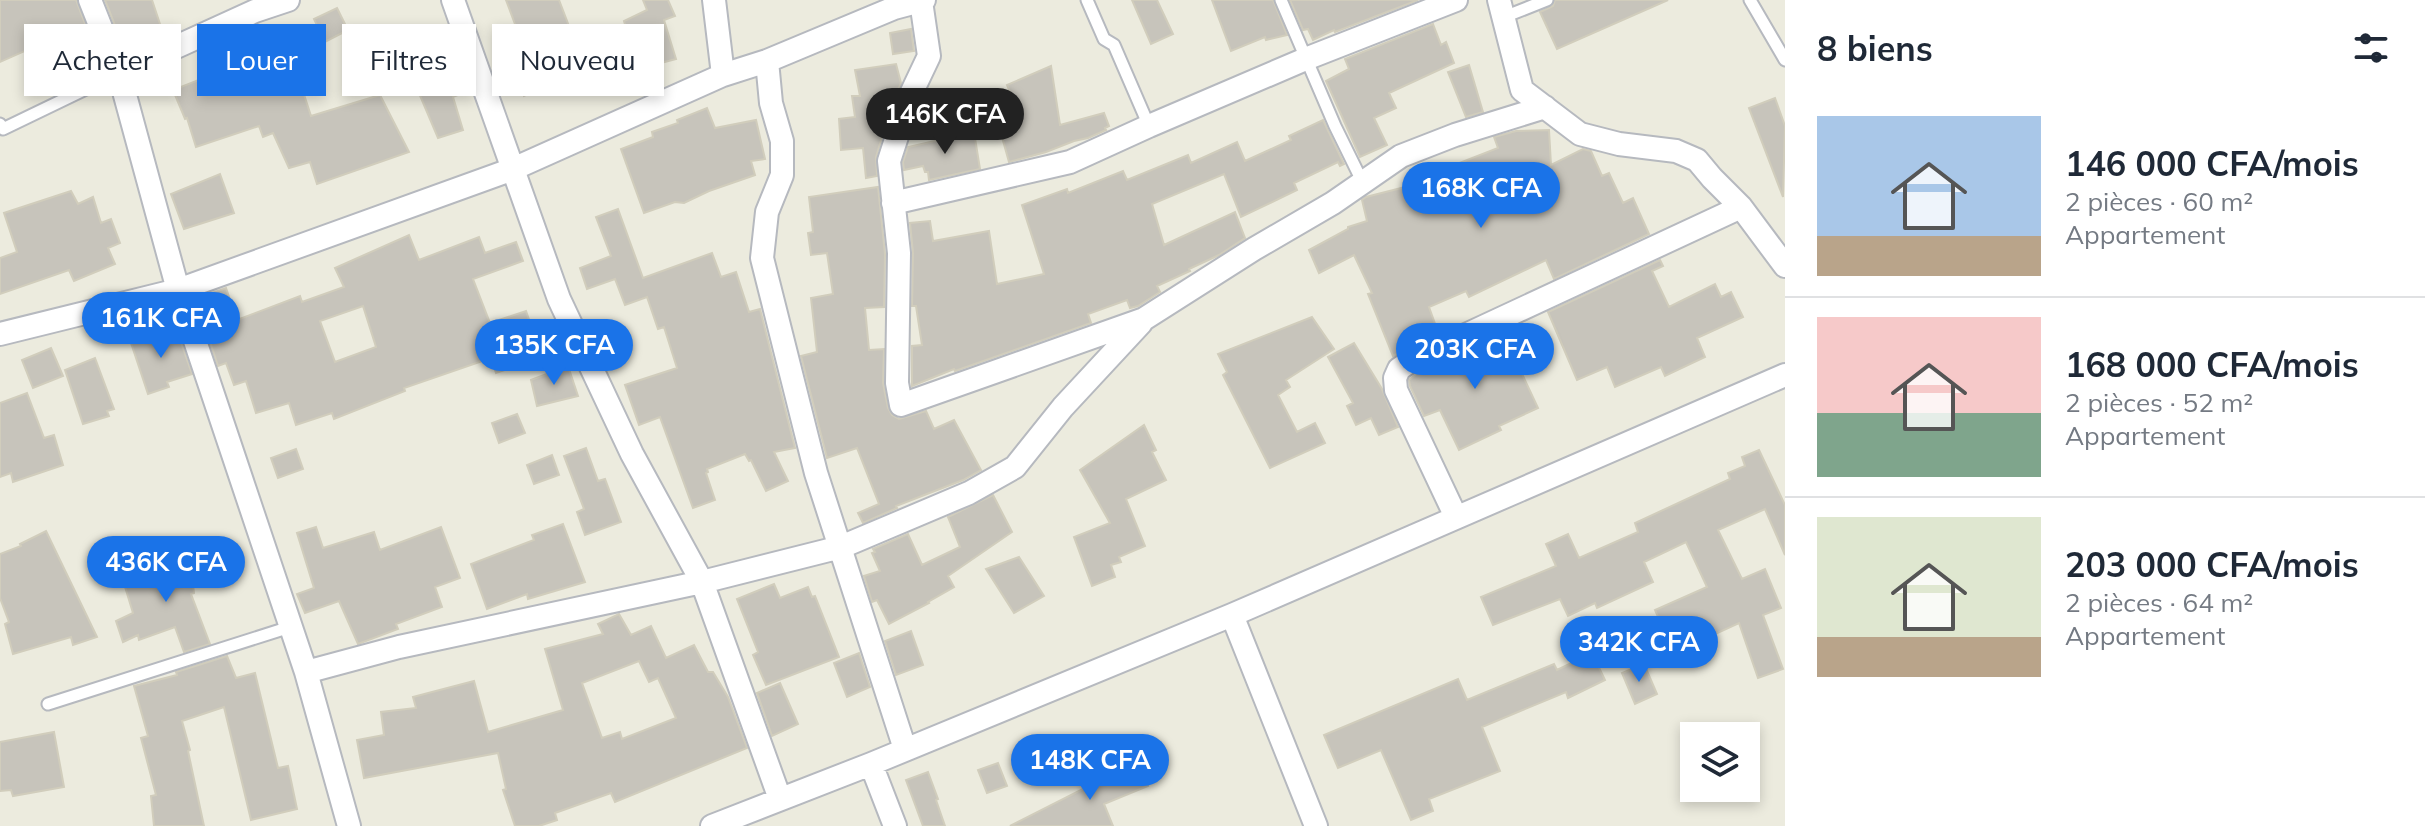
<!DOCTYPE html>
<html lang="fr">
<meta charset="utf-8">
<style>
:root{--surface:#fff;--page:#f6f6f7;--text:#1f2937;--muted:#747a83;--line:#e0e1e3;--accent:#1a73e8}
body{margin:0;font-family:Mulish,sans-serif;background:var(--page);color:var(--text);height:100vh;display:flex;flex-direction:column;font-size:30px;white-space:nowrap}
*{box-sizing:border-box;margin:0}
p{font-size:26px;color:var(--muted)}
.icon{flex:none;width:44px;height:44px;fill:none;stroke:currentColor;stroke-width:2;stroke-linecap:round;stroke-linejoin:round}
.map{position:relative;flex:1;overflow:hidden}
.panel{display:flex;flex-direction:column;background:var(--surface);width:640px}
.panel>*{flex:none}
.hud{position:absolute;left:24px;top:24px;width:760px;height:72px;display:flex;gap:16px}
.controls{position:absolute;left:1680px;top:722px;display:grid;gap:16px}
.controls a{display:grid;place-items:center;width:80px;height:80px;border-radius:0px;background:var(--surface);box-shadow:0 4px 12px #0003;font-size:40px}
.price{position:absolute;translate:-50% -68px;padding:0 18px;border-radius:28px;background:var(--accent);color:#fff;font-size:26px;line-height:52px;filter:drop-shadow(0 2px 4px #0008)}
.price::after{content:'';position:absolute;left:50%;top:48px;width:24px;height:18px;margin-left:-12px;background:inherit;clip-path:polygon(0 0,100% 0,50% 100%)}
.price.selected{background:#222;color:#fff}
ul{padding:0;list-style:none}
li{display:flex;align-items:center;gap:24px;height:200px;padding:0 32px}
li+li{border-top:2px solid var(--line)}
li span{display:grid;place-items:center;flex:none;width:224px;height:160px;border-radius:0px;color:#555}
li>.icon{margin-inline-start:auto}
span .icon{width:96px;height:96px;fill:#fffc;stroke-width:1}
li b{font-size:34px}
h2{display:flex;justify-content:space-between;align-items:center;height:96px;padding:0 32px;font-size:34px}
.chip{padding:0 28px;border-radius:0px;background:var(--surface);box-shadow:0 4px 12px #0003;font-size:28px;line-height:72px}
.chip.selected{background:var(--accent);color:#fff}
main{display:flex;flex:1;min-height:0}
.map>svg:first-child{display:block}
.building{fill:#c7c4bb;stroke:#d1cdbc;stroke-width:2;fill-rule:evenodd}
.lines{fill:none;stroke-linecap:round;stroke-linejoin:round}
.service-casing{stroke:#b6b9bf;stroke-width:15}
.minor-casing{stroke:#b6b9bf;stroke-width:26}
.service{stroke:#fff;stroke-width:11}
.minor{stroke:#fff;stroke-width:22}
</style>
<main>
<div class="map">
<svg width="1785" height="826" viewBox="0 0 1785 826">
<rect width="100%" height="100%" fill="#ecebde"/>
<path class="building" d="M0,0H76L98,58L77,65L74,56L46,67L38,45L0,62Z
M105,0H152L162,30L122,43Z
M506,0H559L585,68L524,96L508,48L522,43Z
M643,0H668L675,16L664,20L676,59L638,69L624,21L647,10Z
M1132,0H1157L1173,34L1151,44Z
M1212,0H1273L1287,35L1266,40L1265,37L1231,51Z
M1290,0H1418L1335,32L1334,30L1313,40L1308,29L1303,30Z
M1555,0H1668L1557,49L1540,12L1553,6Z
M337,8L348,30L325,42L314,19Z
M1433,24L1441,45L1446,42L1454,63L1389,93L1396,108L1374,118L1387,145L1360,157L1326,81L1349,69L1345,59Z
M911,29L914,51L893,54L890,33Z
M288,45L311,116L380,95L409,152L317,184L310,162L289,168L273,133L263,137L259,126L196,147L187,118L185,119L173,90Z
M432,63L436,73L461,63L470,90L453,97L463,130L438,138L410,72Z
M896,64L901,83L893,102L881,105L884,130L876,157L877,176L866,178L863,148L841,150L839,119L855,117L852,96H860L855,70Z
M1469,65L1483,112L1466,117L1448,72Z
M1051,66L1060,125L1104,113L1109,126L1105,128L1106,130L1088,138L1074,141L1046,152L1009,162L995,112L1015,104L1007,85Z
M1775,98L1785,126L1783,197L1749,108Z
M707,108L715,128L756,120L765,159L751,161L755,175L709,191L684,203L675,202L644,213L621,149L653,137L652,132L678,123L677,120Z
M1323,120L1344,164L1340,166L1338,162L1294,183L1297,190L1241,217L1224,174L1152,204L1164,245L1235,212L1245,238L1219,255L1189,269L1190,271L1157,286L1160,292L1138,306L1130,308L1127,300L1088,314L1091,323L955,371L954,369L912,386V346L922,345L916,306H912L913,253L910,223L930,221L933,241L989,231L997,284L1044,274L1022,205L1067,189L1068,193L1123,171L1127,180L1188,155L1191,163L1237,142L1245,161L1291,140L1289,136Z
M1549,130L1551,165L1583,149L1591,151L1602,176L1609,173L1623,203L1633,198L1649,234L1554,279L1546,260L1469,297L1466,291L1429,307L1438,332L1393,356L1368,294L1372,293L1354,255L1319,273L1309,250L1348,229V227L1367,221L1362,200L1366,197L1409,186L1408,183L1498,148L1494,137L1516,131Z
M974,132L980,169L929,180L928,172H925L923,166L904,170L903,162L908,147Z
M220,174L234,213L184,229L171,194Z
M878,187L885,254L884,307L865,308L869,350L884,349L883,383L888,408L892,415L899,419L926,411L934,429L954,420L981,470L963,480L896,506L897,508L863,523L858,513L879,504L857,448L827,458L801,356L817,352L811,298L833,294L827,253L811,255L808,233L813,232L809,197Z
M71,191L78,204L93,197L101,223L111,219L120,243L108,248L115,264L74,281L69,270L0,294V258L17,252L4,213Z
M618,209L643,278L712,253L721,277L736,272L749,312L760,309L795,448L774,452L788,481L766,491L751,460L749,461L745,454L707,469L708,472L706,473L715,500L693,508L660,417L639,425L625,385L677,368L664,327L658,329L647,297L625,305L615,279L587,289L580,268L611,256L596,217Z
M409,235L419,260L479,237L485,253L516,242L523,261L473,279L490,323L526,311L542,357L496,373L491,358L404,388L405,391L334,419L332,413L296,425L289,403L256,413L246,381L234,385L226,363L218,366L203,320L208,318L200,297L226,288L237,320L300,296L302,302L344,287L335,268ZM363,306L376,347L335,362L320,321Z
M1660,260L1663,266L1652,271L1669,307L1715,284L1721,297L1731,292L1743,317L1697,338L1705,357L1665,376L1661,367L1615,387L1607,367L1577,380L1548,312Z
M1312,317L1334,349L1286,380L1290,387L1278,395L1297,432L1315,423L1325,443L1270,468L1223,375L1227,372L1218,354Z
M176,328L192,374L167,382L169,387L148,394L131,343Z
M1503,333L1538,408L1499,426L1501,430L1459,450L1440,410L1424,416L1410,386L1409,380L1419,372Z
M1354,343L1382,389L1398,427L1379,435L1371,418L1356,425L1347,406L1353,403L1328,357Z
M51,348L63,376L33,388L22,360Z
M95,358L114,409L107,411L109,416L83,424L65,370Z
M568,366L578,396L537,406L531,380Z
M27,393L44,438L54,435L63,465L13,482L11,473L0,477V403Z
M517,414L525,433L499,443L492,423Z
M1144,425L1156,450L1152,452L1166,480L1126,499L1145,546L1119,557L1121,562L1111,565L1115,577L1092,586L1074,537L1110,523L1080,470Z
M586,448L598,481L605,479L621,522L585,535L577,512L584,509L564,456Z
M296,449L303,469L278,478L271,458Z
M1759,450L1785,505V555L1765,509L1718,530L1742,579L1765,569L1781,608L1763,615L1783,669L1758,678L1739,623L1674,653L1655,610L1707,587L1686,542L1644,562L1653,582L1597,608L1595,603L1568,616L1560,599L1493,625L1481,597L1556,566L1546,544L1568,534L1579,558L1638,532L1635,523L1730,479L1728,473L1745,466L1742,457Z
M552,455L559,475L534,484L527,465Z
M993,495L1012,532L948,576L954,587L928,602L929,603L889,624L877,600L872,602L864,576L880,571L872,553L875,552L873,549L908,534L922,565L960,547L948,517Z
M563,524L585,582L528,599L527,594L487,609L471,564L534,540L532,535Z
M316,527L323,548L374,532L380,550L441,527L460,578L435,587L442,607L396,624L398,629L358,644L339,601L305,613L297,594L314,588L297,533Z
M46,531L97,637L73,645L71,637L13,654L5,624L9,622L0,598V554L21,546L20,544Z
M1019,557L1044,596L1014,613L986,569Z
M202,558L210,580L193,585L194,593L191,594L210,644L184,652L175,627L139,640L138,635L123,642L116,621L133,613L122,577L142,571Z
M774,584L780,598L808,587L812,597L815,596L839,657L766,685L753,655L758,652L737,599Z
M619,614L631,635L651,626L666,658L694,645L708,672H713L728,697L747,748L615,802L611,793L555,813L557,820L539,826H515L503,790L506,789L498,753L364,778L357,740L384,735L381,712L416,708L413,697L474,681L488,732L563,710L545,649L603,634L598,624ZM639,661L649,682L658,678L676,718L622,739L620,732L602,738L582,683Z
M911,631L923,665L896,675L885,641Z
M859,653L870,687L847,697L834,663Z
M1592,653L1605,680L1568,698L1566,692L1482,727L1500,771L1429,799L1433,811L1411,820L1381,750L1338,768L1324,735L1458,679L1467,700L1554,664L1557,670Z
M227,656L236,678L255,673L278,768L288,766L297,809L251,820L224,707L182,721L190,750L188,751L204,826H154L151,796L156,795L141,738L148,736L134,686L177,675L176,672Z
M1644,664L1657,694L1635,704L1622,673Z
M780,683L798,724L772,736L757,693Z
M54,732L64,787L13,796L11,790L0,791V742Z
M1138,761L1148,786L1104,804L1113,826H1010Z
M998,763L1007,786L987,793L978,770Z
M928,772L938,799L936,800L945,826H923L906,780Z"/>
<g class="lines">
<g class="service-casing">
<path id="service" d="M1087,0L1104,39L1114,45L1149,126
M1281,0L1335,126L1362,181
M1750,0L1785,60
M1504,17L1547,0
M0,124L3,129L119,73
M48,704L290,627"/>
</g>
<g class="minor-casing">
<path id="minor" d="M90,0L119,73L178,290L306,672L349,826
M453,0L559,299L632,454L702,582L780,799
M714,0L723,75
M1499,0L1522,90L1580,134L1619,144L1676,151L1697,160L1712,178L1741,207L1785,266
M921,1L929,56L910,96L889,161L899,253L897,383L901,405L1144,319L1254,249L1333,203L1401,156L1455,135L1545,107
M767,61L771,103L782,141V175L767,212L762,258L816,473L905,749
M119,73L255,11L288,0
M893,203L1070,162L1149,126L1308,58L1456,0
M0,334L178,290L513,169L723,75L767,61L894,8L924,0
M1456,517L1396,390L1395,378L1399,369L1412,360L1741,207
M1232,615L1316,826
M306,672L399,647L702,582L841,547L969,493L1015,467L1063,407L1141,323
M871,764L895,826
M712,826L871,764L1232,615L1785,375"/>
</g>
<use href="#service" class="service"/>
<use href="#minor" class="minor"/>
</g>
</svg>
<div class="controls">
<a><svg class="icon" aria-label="layers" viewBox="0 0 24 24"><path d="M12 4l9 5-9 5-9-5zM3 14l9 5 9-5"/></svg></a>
</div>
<b class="price selected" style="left:945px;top:156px">146K CFA</b>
<b class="price" style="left:1481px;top:230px">168K CFA</b>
<b class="price" style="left:161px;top:360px">161K CFA</b>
<b class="price" style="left:554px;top:387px">135K CFA</b>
<b class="price" style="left:1475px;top:391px">203K CFA</b>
<b class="price" style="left:166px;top:604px">436K CFA</b>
<b class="price" style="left:1639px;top:684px">342K CFA</b>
<b class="price" style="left:1090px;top:802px">148K CFA</b>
<div class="hud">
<a class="chip">Acheter</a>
<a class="chip selected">Louer</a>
<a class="chip">Filtres</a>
<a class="chip">Nouveau</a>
</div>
</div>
<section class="panel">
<h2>8 biens<svg class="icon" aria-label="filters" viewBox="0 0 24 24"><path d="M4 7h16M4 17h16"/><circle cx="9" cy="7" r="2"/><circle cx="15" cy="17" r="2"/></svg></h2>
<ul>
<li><span style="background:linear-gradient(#a9c7e8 75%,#b9a48a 0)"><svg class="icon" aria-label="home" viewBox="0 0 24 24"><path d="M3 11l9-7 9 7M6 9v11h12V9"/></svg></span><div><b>146 000 CFA/mois</b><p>2 pièces · 60 m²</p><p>Appartement</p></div></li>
<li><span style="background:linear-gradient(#f6c9c9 60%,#7fa58c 0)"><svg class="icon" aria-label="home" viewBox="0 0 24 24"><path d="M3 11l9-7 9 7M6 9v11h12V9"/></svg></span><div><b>168 000 CFA/mois</b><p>2 pièces · 52 m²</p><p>Appartement</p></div></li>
<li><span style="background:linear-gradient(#dfe7d0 75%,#b9a48a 0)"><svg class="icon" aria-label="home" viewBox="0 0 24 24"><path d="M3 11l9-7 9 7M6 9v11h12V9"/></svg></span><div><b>203 000 CFA/mois</b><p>2 pièces · 64 m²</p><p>Appartement</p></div></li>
</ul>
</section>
</main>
